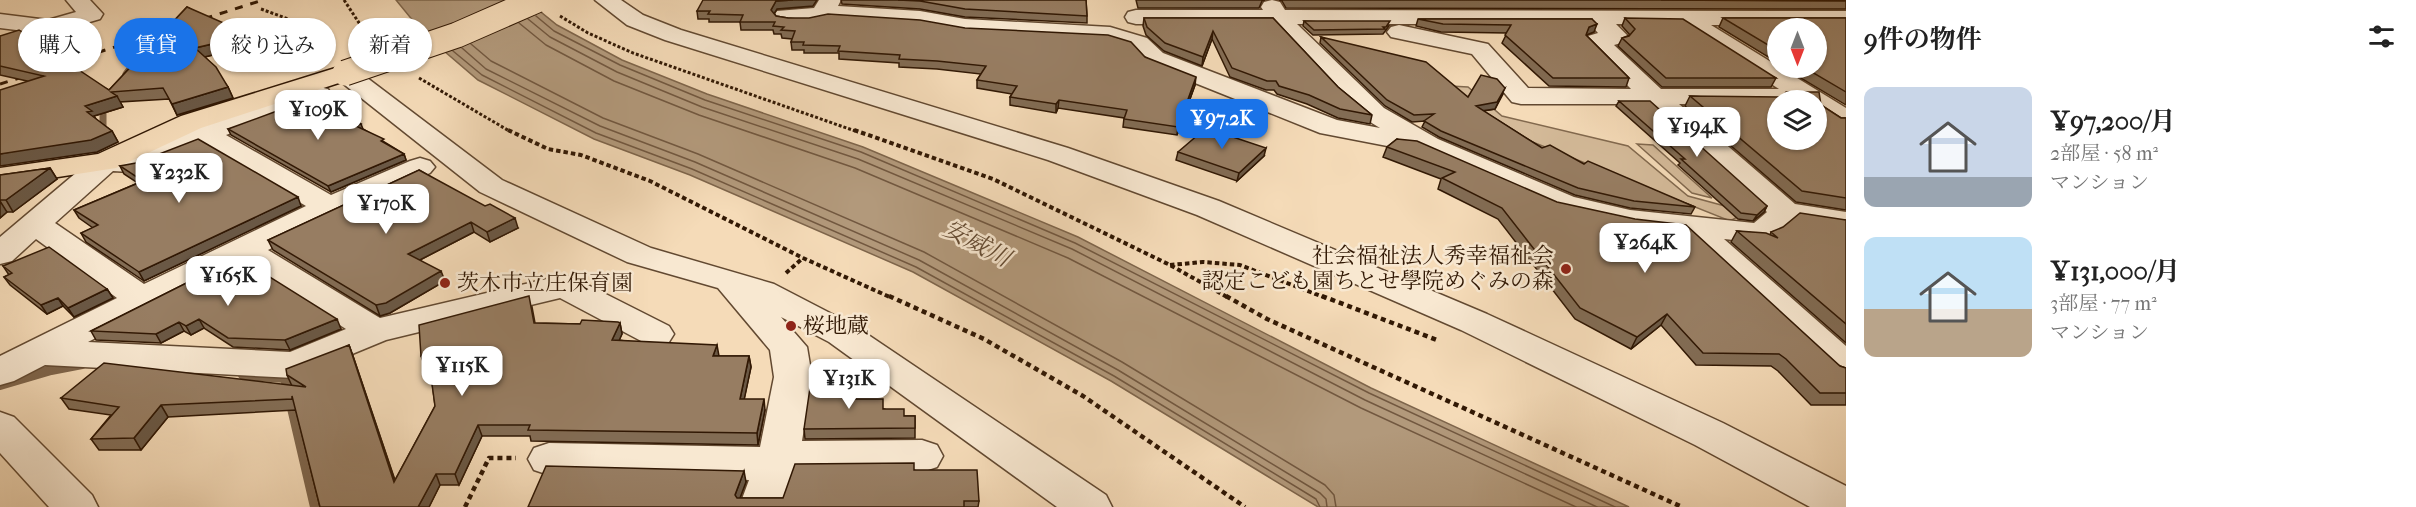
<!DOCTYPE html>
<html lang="ja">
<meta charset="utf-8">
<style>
:root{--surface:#fff;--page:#f2f2f2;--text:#222;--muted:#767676;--accent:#1a73e8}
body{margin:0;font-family:"IM FELL French Canon","Noto Serif JP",serif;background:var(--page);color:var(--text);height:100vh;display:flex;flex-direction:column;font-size:22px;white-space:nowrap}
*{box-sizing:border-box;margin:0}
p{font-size:20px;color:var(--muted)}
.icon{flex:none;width:33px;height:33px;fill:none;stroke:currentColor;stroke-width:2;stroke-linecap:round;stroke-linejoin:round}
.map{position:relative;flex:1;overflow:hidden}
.sheet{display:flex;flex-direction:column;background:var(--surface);width:570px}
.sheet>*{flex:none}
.banner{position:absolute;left:18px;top:18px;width:570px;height:54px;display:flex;gap:12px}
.needle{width:39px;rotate:180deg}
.controls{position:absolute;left:1767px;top:18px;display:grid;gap:12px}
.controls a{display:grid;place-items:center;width:60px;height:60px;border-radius:50%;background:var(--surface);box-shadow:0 2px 4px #0004;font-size:30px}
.price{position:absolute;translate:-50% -51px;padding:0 14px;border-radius:12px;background:#fff;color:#222;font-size:20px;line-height:39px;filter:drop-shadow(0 2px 3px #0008)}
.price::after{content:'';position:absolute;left:50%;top:36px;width:18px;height:14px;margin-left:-9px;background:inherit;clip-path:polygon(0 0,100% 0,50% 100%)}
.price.on{background:var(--accent);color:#fff}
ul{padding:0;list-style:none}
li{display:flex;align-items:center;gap:18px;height:150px;padding:0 18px}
li span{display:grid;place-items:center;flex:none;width:168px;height:120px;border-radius:12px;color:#555}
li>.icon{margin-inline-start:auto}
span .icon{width:72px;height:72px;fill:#fffc;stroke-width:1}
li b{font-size:26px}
h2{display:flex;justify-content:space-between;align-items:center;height:72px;padding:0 18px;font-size:26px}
.tag{padding:0 21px;border-radius:27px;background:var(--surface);box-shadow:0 2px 4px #0004;font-size:21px;line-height:54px}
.tag.on{background:var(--accent);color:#fff}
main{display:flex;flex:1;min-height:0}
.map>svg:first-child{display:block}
.green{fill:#d4ba99;stroke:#82694e;stroke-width:1.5}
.water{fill:#b2997b;stroke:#7e654b;stroke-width:1.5}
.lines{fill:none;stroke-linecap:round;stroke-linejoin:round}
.shore{stroke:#725840;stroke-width:1.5}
.stream-far2{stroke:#7e654b;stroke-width:7}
.stream-far1{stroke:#7e654b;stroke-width:8}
.stream{stroke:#7e654b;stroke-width:10}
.minor-casing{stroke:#624931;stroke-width:3}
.major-casing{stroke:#311804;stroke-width:3}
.path-far2{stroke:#311804;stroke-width:3;stroke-dasharray:3 2;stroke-linecap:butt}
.path-far1{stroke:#311804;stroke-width:4;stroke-dasharray:4.5 3;stroke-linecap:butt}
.path{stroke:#311804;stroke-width:4.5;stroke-dasharray:5 4;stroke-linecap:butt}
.minor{fill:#f8e8d1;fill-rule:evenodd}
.major{fill:#f5dbb8;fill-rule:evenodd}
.rail{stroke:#311804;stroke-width:3;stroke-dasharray:8 8;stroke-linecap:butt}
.major-bridge-casing{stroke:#311804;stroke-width:27;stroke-linecap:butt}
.major-bridge{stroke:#f5dbb8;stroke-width:25}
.wall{fill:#826c54;stroke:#311804;stroke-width:1.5}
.shaded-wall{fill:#6a5845;stroke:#311804;stroke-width:1.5}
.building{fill:#977d62;stroke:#311804;stroke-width:1.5;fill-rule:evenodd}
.poi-dot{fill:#8f2418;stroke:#f8e8d1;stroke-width:2}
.labels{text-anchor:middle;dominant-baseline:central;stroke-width:5;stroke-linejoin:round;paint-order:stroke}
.poi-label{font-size:22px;fill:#311804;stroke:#f8e8d1;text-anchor:start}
.water-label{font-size:24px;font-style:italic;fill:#654c34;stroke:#f8e8d1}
</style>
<main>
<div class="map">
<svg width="1846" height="507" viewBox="0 0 1846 507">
<rect width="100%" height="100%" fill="#f5dbb8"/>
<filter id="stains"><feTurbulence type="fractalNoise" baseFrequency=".00333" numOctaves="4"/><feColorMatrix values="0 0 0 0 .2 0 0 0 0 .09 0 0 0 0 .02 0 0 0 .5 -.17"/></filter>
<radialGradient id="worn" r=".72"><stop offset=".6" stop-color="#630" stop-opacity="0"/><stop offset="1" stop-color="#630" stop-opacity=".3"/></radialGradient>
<path class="green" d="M1450,86L1468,87L1502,116L1628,146L1688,196L1747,212L1730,221L1525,139L1469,106Z
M1637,144L1653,145L1712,198L1692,193Z"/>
<path class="water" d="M396,0H526L557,25L622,60L707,94L863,147L1078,237L1371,388L1629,507H1318L1111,381L913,272L690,175L594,139L478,80L423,33Z"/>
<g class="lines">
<path class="shore" d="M536,16L554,31L620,65L705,100L861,152L1075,243L1369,393L1615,507
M528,19L550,37L617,72L702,107L858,159L1072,249L1365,400L1597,507
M519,23L546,45L614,81L699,115L855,168L1068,258L1361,408L1576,507
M471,44L491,61L603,118L698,154L924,252L1122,362L1325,485L1334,495L1336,507
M462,48L486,69L600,126L695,162L919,260L1118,370L1320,493L1326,499L1327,507
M453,51L482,75L596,133L692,169L916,267L1114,376L1316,499L1320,507"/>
<path class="stream-far2" d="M27,42L78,47
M126,74L135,62L133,53
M103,132V103"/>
<path class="stream-far1" d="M102,136L103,130"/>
<path class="stream" d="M243,375L285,378L315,507
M0,385L51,370L82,364"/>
<g class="minor-casing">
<path id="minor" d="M66,0H90L103,14L100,19L49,34L0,28V14L48,20L76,12Z
M595,0H621L643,15L681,30L1068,148L1219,201L1487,314L1723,423L1846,486V507H1810L1695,445L1461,330L1197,215L1048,160L665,40L627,25Z
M819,0H841L838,6L920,11L965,19L1110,27L1147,38L1163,53L1337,120L1380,128C1341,105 1303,58 1272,24H1136L1128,22L1125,17L1128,12L1136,10H1263L1261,7L1264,2L1272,0L1280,2L1285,10L1846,11V25H1711L1846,108V128L1836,126L1816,113V100H1778V105L1679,104L1795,204L1846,212V230L1793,222C1763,248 1762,243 1724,239L1846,346V380L1833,376L1681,234L1630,228L1553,211L1414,149L1408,150L1320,133L1145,63L1131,48L1108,41L965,33L920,25L828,19C813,24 792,25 777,21L774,16L777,11L814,8ZM1297,24H1590L1598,33L1588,36L1584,41L1631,89L1528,88L1488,44L1399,25L1391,27L1387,32L1391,37L1472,54L1512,102L1521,104H1648L1767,212L1754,223L1630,210L1574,197L1438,139L1384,108ZM1616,24L1680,25L1779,89H1661L1614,45L1625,42L1629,37Z
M345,65L354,68L502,180L651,248L774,284L855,326L1106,495L1112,507H1057L829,342L781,317L807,347L812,377L802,441L922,440L937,445L943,456L937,467L922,472L795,473L783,507H739L749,480L549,475L534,470L528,459L534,448L549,443L760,447L774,377L770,350L718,288L627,262L480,192L336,78L332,73L336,68Z
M319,87L328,89L332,95L328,101L279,115L226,135L331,195L410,161L420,158L430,161L435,167L430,173L340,214L268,250L380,318L564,275L576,279L669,326L674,334L669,342L656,346L643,342L560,298L386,340L294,378L45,365L14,381L0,385V356L117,298L36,239L12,261L0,264V237L96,156L106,153L127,154L261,103ZM202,145L306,206L144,284L55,223L113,171L130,172L140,169ZM242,263L346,329L290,352L88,342Z
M0,412L14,417L92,495L98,507H49L0,453Z"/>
</g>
<g class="major-casing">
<path id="major" d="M345,65L354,68L358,73L354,78L201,128L116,168L0,186V168L98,154L181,116Z"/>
</g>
<path class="path-far2" d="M344,0L367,35
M261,9L291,20L322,57
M560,16L588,33L633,53L858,132
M419,78L511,132"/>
<path class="path-far1" d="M508,130L548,149L581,155L650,181L803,258L892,298
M854,130L993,179L1170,265L1229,298
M1170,265L1203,262L1240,265L1326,298
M786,273L803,258"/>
<path class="path" d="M889,296L984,339L1083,396L1245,507
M1226,296L1267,319L1682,507
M1322,296L1437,340
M465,507L489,458H516"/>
<use href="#minor" class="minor"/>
<use href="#major" class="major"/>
<path class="rail" d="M52,67L263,0
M0,84L32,74"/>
<g class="major-bridge-casing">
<path id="major-bridge" d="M345,73L457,35L537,0"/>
</g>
<use href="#major-bridge" class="major-bridge"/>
</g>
<path class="wall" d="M841,0H1086L1087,16V23L965,17L920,9L842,4Z
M1136,0H1265L1262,1L1259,8H1138Z
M1279,0H1846V9L1286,8L1282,1Z
M813,6L777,9L774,13L776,16L788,18L1145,57L1195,85L1177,135L1123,127L1124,118L1058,108L1056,113L1010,105V97L1012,94L977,88V80L981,74L937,69L899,67V63L839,59V53H804V50H792L791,42L792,39L782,38L781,34H774L773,30H741L740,22H709V19H698L697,11Z
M187,7L255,45L205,57L228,87L233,98L177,115L169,99L120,102L123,107L94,116L96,119L112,131L118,142L97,152L27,81L0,75V36L109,90Z
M1144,18H1273L1338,87L1372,115L1370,124L1338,118L1307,104L1277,94L1274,90H1266L1230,77L1212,39L1202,66L1164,51L1146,35L1143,26Z
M1625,18L1776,78L1771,87H1662L1618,46L1622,38L1630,35L1622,26Z
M1723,18H1846V105L1784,68H1816L1778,28V63L1719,27Z
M1418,19H1592L1594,32L1586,35L1629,78L1626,87L1549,86L1502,43L1507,33L1441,32L1416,26Z
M1304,21L1389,26L1383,34L1313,35L1303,26Z
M1321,37L1468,97L1503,94L1495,109L1483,111L1542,148L1695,207L1691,214L1630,208L1575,195L1439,137L1422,127L1425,121L1412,122L1385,106L1320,43Z
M1690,96L1821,105L1841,118H1846V210L1796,202L1685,106Z
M1619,101L1767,206L1764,212L1753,221L1738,219L1678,165L1680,163L1616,106Z
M343,109L345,115L361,124L363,129L404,154L406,160L331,192L231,135L228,129Z
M1397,139L1840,366L1846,368V405H1811L1778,371L1771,366L1696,365L1661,325L1631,349L1575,319L1498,219L1438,189L1441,179L1383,157L1387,147Z
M1178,152L1264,156L1237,181L1176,160Z
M120,166L301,206L144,281L86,242L81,233L93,228L79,218L74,210L138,183L124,174Z
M50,168L57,179L13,212H7L0,218V175Z
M419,170L518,228L490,242L474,232L420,260L445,281L390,313L380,316L273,250L268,240Z
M1846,220V343L1731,242L1737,231L1770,235L1771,232Z
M238,257L341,329L290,350L233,347L204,328L191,335L184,331L161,343L96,340L91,331Z
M3,266L107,289L113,298L74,317L63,306L47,314L10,285L4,277L9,275Z
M532,307L535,323L580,324L620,323L622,334L619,340L719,356H749L751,367L744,399L765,410L758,445L531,441L530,436H482L459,485H440L429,507H320L296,410L168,417L141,450H99L91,439L111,415L69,409L61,398L292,386L287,375L349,345L353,356L395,480L435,406L430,366L425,367Z
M849,391L848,399L884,409L904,416H915V438L805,439L804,429Z
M914,470L979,501L978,507H528L746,482L740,498H783Z"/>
<path class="shaded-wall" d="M793,0H817L813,6L777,9L772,17L771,10L776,1Z
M1597,24L1594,32L1586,35L1582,43L1589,27Z
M1213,31L1212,39L1202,66L1203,57Z
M251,35L255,45L200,58L195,48Z
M1196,77L1195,85L1177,135L1178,127Z
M228,87L233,98L177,115L172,104Z
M1505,88L1495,109L1474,112L1476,106Z
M117,96L123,107L94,116L97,122L87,112L85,106Z
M1059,100L1058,108L1056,113V104Z
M343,109L345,115L339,117L337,111Z
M112,131L118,142L97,152L0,166V154Z
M1266,148L1264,156L1237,181L1239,173Z
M404,154L406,160L331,192L328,186Z
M50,168L57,179L13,212L6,200Z
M298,197L301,206L144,281L139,272Z
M0,201L7,212L0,218Z
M1767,206L1764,212L1753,221L1757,215Z
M515,218L518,228L490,242L487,232Z
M471,222L474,232L412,264L408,254Z
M441,271L445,281L390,313L380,316L376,305Z
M107,289L113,298L74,317L68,308Z
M58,298L63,306L47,314L41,305Z
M1667,314L1661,325L1631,349L1637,337Z
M199,319L204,328L191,335L186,326Z
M337,319L341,329L290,350L285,340Z
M179,322L184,331L161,343L156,334Z
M620,323L622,334L615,350L612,340Z
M349,345L353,356L399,493L394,482Z
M717,345L719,356H713Z
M428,355L432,366L425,367L421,356Z
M749,356L751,367L742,410L740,399Z
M764,399L765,410L758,445L757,433Z
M161,405L168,417L141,450L134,438Z
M478,425L482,436L459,485L455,474Z
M744,471L746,482L737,506L735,495Z
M436,474L440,485L429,507H418Z"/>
<path class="building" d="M703,0H793L776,1L771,10L776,16L788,18H809L828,14L920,20L965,28L1108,35L1131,42L1145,57L1196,77L1178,127L1124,119L1127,110L1059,100L1056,104L1010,97L1017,86L977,80L986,66L937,61L899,59L900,55L838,51L840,46L803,45L804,42H791L795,31L781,30L784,27L773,26L775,22H740L743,15L708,14L710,11H697Z
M898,0H1086L1087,16L965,9L920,1Z
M1661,0H1846V1Z
M187,7L251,35L195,48L216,67L228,87L172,104L163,88L111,92L117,96L85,106L92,111L87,112L112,131L91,140L0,154V90L44,76L0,66V36L19,30L109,90Z
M1144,18H1273L1338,87L1372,115L1340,109L1309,95L1279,86L1276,81H1267L1232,68L1213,31L1203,57L1165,43L1147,27Z
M1625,18L1683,19L1776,78H1666L1622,38L1629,36L1635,29Z
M1723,18H1846V92L1805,68H1816V28H1778V51Z
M1418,19H1592L1597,24L1589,27L1586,35L1629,78H1553L1505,35L1511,25L1443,24Z
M1304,21H1390L1386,27H1383L1385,29L1314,30Z
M1321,37L1426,62L1468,97L1481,75L1497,79L1505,88L1497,102L1476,106L1542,148L1550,145L1584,164L1588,161L1695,207L1634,201L1578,188L1441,131L1424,121L1434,114L1414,115L1387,100Z
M1786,92H1819L1821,105L1841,118H1846V198L1802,191L1690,96L1783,97ZM1778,100H1816V140H1778Z
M327,97L343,109L337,111L361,124L356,126L384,139L381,141L404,154L328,186L228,129L277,111Z
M1619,101H1650L1767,206L1757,215L1741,213L1681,159H1685Z
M1206,128L1266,148L1239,173L1178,152Z
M198,139L298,197L139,272L81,233L98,225L74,210L143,181L120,166L136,163Z
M1397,139L1417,141L1557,202L1635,219L1686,225L1840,366L1846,368V393H1820L1786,359L1779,354L1703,353L1667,314L1637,337L1580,308L1502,208L1442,178L1455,172L1387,147Z
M50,168L6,200H0V175Z
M419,170L485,206L490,204L515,218L487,232L471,222L408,254L441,271L386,303L376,305L268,240Z
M1800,213L1846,220V324L1737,231L1766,233L1778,238L1771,232L1783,227Z
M49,247L107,289L68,308L58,298L41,305L4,277L12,273L3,266Z
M238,257L337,319L285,340L228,338L199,319L186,326L179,322L156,334L91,331Z
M529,296L534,323L580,324L582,320L618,322L620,323L612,340L717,345L713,356H749L740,399H764L757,433L528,430L530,425H478L455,474H436L418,507H320L292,396V399L161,405L134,438L91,439L119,407L61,398L104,363L306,387L287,375L286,369L349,345L394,482L435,406L428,355L421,356L419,325Z
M811,381H848L847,399H883V409H904V416H915V428L804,429Z
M914,463V470H977L979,501H964V507H528L546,466L744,471L735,495L737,498H783L795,464Z"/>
<g class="poi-dot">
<circle cx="1566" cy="269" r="6"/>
<circle cx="445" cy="283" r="6"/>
<circle cx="791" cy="326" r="6"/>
</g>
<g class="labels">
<g class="poi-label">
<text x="1554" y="256" text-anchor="end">社会福祉法人秀幸福祉会<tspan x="1554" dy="25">認定こども園ちとせ學院めぐみの森</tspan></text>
<text x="457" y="283">茨木市立庄保育園</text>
<text x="803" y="326">桜地蔵</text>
</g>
<g class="water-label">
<text transform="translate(977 243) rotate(28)">安威川</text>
</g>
</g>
<rect width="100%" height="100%" filter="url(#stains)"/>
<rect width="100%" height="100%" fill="url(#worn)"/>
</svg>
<div class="controls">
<a><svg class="needle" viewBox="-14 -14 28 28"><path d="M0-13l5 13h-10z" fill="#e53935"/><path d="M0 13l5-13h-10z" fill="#767676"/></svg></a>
<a><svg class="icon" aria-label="layers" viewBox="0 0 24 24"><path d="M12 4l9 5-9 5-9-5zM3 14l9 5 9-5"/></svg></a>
</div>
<b class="price" style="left:318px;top:141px">¥109K</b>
<b class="price on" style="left:1222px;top:150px">¥97.2K</b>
<b class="price" style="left:1697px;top:158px">¥194K</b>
<b class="price" style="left:179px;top:204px">¥232K</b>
<b class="price" style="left:386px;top:235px">¥170K</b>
<b class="price" style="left:1645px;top:274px">¥264K</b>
<b class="price" style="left:228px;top:307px">¥165K</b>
<b class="price" style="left:462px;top:397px">¥115K</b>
<b class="price" style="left:849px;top:410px">¥131K</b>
<div class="banner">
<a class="tag">購入</a>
<a class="tag on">賃貸</a>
<a class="tag">絞り込み</a>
<a class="tag">新着</a>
</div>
</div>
<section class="sheet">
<h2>9件の物件<svg class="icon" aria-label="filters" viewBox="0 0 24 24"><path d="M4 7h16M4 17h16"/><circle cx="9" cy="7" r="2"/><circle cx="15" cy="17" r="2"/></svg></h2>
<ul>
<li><span style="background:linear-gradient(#c9d6e8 75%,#9aa5b1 0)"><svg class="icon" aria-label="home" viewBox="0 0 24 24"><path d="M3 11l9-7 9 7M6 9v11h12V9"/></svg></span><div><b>¥97,200/月</b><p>2部屋 · 58 m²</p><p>マンション</p></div></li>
<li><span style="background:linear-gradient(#bfe0f5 60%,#b9a48a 0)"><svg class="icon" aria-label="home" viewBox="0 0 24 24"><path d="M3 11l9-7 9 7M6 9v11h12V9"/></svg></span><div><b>¥131,000/月</b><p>3部屋 · 77 m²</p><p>マンション</p></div></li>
</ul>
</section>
</main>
